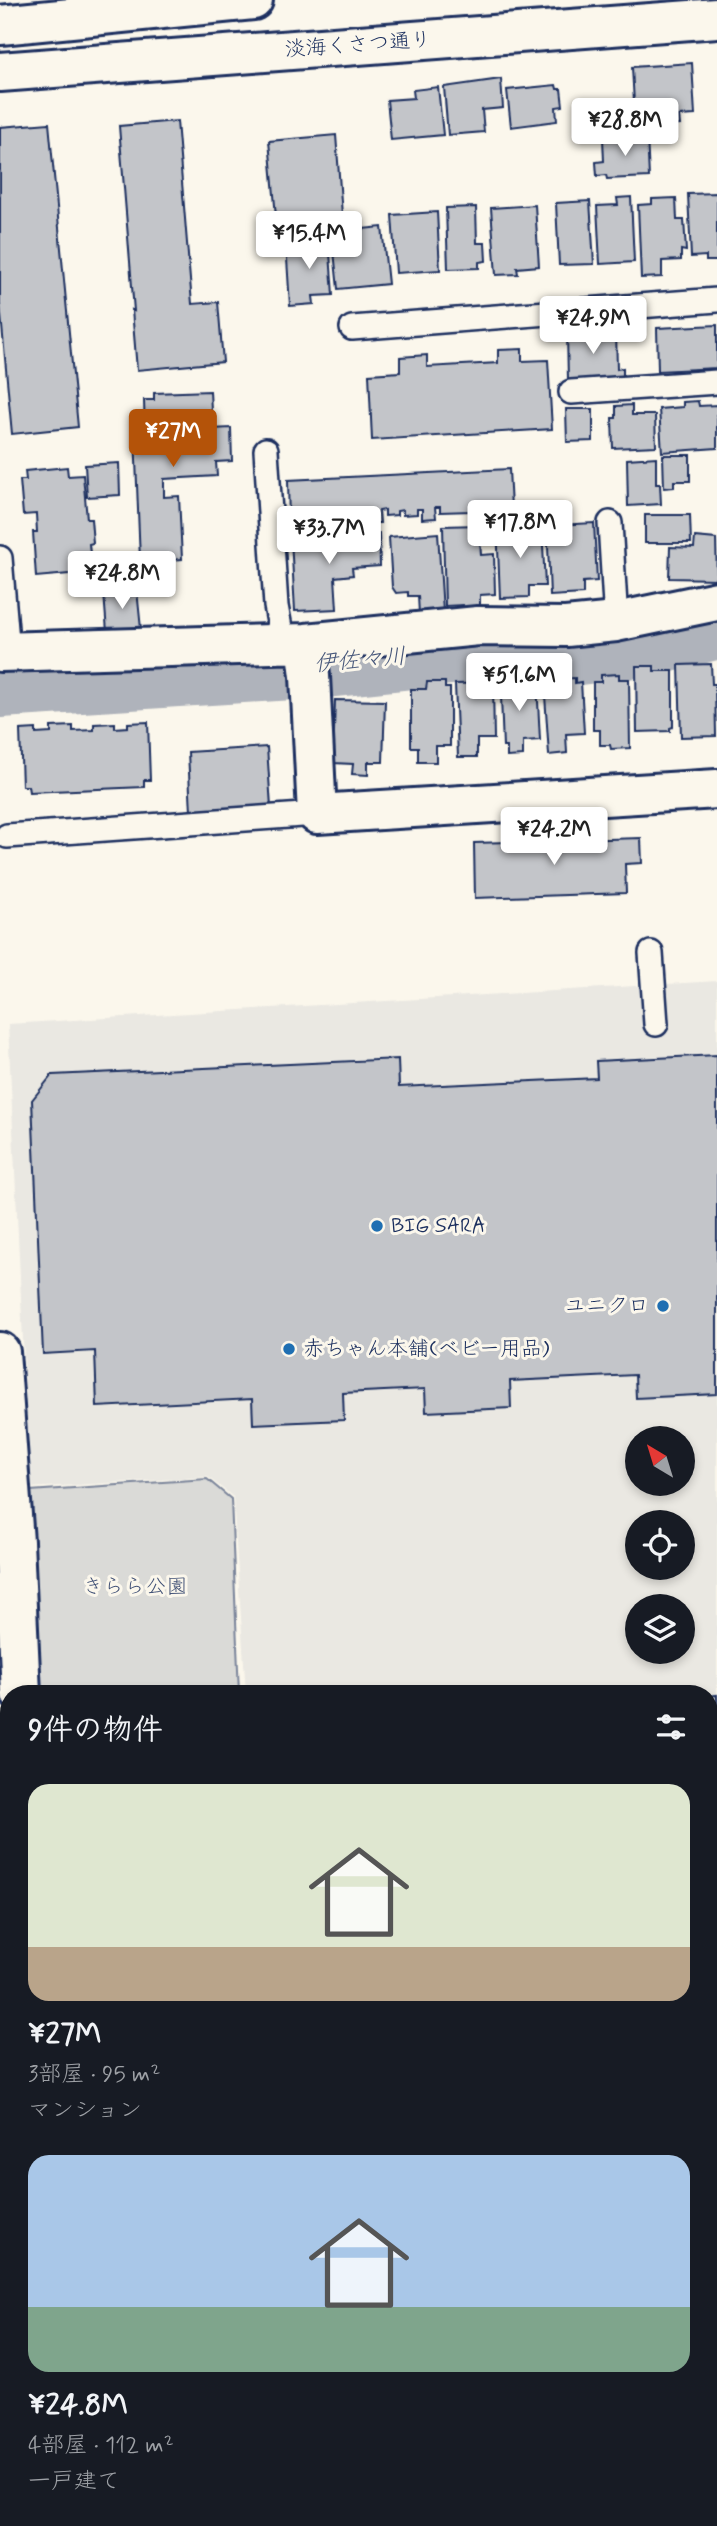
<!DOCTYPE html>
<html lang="ja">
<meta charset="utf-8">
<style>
:root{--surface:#171b24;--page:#20242c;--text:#f1f3f6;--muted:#9ea1a6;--accent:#b45309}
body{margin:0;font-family:Mynerve,"Klee One",sans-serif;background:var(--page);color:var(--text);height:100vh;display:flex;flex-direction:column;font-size:26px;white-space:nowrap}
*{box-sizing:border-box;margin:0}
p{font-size:23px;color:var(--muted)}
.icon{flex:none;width:38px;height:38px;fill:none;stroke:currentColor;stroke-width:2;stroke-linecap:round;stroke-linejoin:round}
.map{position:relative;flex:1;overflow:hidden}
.drawer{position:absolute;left:0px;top:1685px;width:718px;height:842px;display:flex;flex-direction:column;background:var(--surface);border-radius:28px 28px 0 0;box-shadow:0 4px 10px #0003}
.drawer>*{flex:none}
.needle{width:46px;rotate:322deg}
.controls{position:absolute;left:625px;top:1426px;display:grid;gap:14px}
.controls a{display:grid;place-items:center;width:70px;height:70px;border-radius:50%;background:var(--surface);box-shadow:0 4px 10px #0003;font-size:35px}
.price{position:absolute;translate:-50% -60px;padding:0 16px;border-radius:7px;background:#fff;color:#222;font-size:23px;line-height:46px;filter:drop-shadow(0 2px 4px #0008)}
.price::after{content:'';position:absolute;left:50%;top:42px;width:21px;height:16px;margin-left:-10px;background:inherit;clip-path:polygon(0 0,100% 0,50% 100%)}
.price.active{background:var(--accent);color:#fff}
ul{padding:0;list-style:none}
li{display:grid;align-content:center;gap:14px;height:371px;padding:0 28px}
li span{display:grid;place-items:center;height:217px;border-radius:21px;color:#555}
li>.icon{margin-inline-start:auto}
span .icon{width:126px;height:126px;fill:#fffc;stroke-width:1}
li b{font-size:30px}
h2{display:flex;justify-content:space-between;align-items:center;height:84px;padding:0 28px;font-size:30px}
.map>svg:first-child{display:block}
.built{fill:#eae8e2;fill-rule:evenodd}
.green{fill:#dadad7;stroke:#7a849a;stroke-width:2}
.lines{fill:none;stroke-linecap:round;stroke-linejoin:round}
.river{stroke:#afb3bb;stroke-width:66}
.building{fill:#c3c5c9;stroke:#1b2f5e;stroke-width:2}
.service-casing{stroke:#1b2f5e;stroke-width:28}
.minor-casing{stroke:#1b2f5e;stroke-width:44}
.tertiary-casing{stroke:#1b2f5e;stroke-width:44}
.service{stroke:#fbf7ec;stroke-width:23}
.minor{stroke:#fbf7ec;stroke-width:38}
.tertiary{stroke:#fbf7ec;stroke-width:38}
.poi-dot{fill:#1f6fb2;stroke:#fbf7ec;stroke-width:2.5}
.labels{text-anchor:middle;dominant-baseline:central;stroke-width:6;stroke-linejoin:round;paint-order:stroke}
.street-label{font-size:21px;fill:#1b2f5e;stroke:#fbf7ec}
.poi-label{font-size:21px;fill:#1b2f5e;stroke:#fbf7ec;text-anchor:start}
.park-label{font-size:21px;fill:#415176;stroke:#fbf7ec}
.water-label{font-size:23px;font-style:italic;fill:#47577a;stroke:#fbf7ec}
</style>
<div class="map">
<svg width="717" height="2526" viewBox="0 0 717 2526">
<rect width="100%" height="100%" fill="#fbf7ec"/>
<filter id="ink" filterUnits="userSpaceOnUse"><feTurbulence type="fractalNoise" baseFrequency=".0143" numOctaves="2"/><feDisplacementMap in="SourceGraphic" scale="14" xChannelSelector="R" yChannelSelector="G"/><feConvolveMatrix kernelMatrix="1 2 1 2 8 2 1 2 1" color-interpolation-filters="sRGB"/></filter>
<g filter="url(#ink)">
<path class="built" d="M717,981V2526H91V2518H709V1694H246L233,1497L208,1477L30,1488L8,1024ZM637,1438H682V1484H637ZM637,1522H682V1568H637ZM637,1606H682V1652H637Z"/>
<path class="green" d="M207,1479L231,1499L239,1694H40L30,1491Z"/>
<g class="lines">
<path class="river" d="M0,685L325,665L500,647L571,653L657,642L717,626"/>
</g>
<path class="building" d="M692,63L695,115L679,116L680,125L623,129L621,104L634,103L632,67Z
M501,79L503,108L482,110L484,132L448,135L444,87Z
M556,85L557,89H561L563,106L556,107L557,121L511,127L507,90Z
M438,87L443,135L391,140L387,100L414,98L413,90Z
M177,121L192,304L218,302L223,362L137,370L132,310L134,311L119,126Z
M49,123L78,427L12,434L0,304V127Z
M336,135L342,215L336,216L337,221L277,227L269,141Z
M647,136L649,177L607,179L606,175L597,176L596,162L604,161L603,138Z
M717,193V261H706V256L691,257L688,194Z
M631,197L634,262L600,264L597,206L618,205L617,198Z
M676,198L677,220H684L686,251L681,250V260L662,261V277L641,278L638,205L652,204V199Z
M590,201L594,264L559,265L556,203Z
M535,205L539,266L517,268L518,274L496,275L491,208Z
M476,207L477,243H485L486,261L479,262V268L448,269L446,208Z
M437,212L440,270L396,273L392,215Z
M382,227L388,284L338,289L332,232Z
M329,239L333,295L313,296L314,304L290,306L286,243Z
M717,325V368L658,371L657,328Z
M616,331L617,369L623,368V378L568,380L567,333Z
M522,349V361L548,360L552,429L372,440L369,374L400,372V357L427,355V367L498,363V350Z
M210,391L212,429L231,428L232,461L216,462L217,476L164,479V497L179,496L182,559L171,560V576L146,577L145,560H140L135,434L145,433L144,400H154V393Z
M698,401L699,406L717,405V448L662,452L659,409L683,407V402Z
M632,405V415H655L656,446L613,448L612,418H616V406Z
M566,409H593V441L567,442Z
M663,455H690V481H674V487L664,488Z
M656,457V484H660L661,504L628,506L627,459Z
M119,463L120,495L87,497L85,465Z
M67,467L68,476L83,475L87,519H91L93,543L89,544L92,572L36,577L33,532H37L36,514L23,515L20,480H26L25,471Z
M509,469L511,508L497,509V503H490V515L478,516V505H472V511L440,512V507H435L436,518L422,519V509H417V514L403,515V510L397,511V515L385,516V510L379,511L380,523H367V512L361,513L362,518L330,520V514L325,515L326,525H311V515H306V521L289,522L288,480Z
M645,515H690L691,543H645Z
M547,520H557V525L594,523L597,581L583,582V594L550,596Z
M497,523H506V527L542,525L545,586H529V597L500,598Z
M479,525L481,555L494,554L495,594L480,595V612H464L463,605L445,606L443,526Z
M379,533L380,566L352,568L353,575L335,577L337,609L295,611L291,539Z
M438,533L443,612L419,614L418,596H408V592L396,593L392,587L389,537Z
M695,537L716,539L717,579L669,578L670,547L694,548Z
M137,590L141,629L107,632L104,593Z
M711,664L712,684H715L716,736L681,737L679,665Z
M636,666H654V671H673V727L670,728V731L637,732Z
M500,671H511V677L529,676V683L537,682L540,740L523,741V756L507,757V747H503Z
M619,674V679H629L630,748L611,749L610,745H600V730H593V682H601V675Z
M575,678V683L581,682L584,733L566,734L567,753L549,755L544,680Z
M427,682H445V688H450V746H436V762H418V747H411V689H426Z
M493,683L494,739H477V757H458L455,684Z
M335,700L385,701L383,762H368V775L352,774L353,764L333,763Z
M148,722L150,780H144V787L29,792L28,786H22L20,730L36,729V734L51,733V727L73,726V731L94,730V724L115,723V728L128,727V723Z
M267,747L271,807L191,812L188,752Z
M641,838L642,863L625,864L626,893L475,898L474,843Z
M717,1055V1394L636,1398L635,1375L510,1381L511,1408L426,1412L425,1389L343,1393L344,1420L253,1424L252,1399L97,1407L95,1351L43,1354L32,1100L52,1075L398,1059L399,1087L597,1078L596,1061Z
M717,1695V1811H709V1696Z
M709,2246H717V2526H135V2518H709Z
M0,2419L9,2428V2443L2,2449L0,2456Z"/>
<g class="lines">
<g class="service-casing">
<path id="service" d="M352,328L717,300
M571,392L717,382
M266,450L276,606L283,644
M610,523L616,622
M0,558L8,653
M7,836L317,814
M651,953L656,1024"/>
</g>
<g class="minor-casing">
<path id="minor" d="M306,643L310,676L317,814L717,789
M0,652L306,643L478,626L566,627L616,622L717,601
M0,1352L14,1542L21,1694
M57,2518V2526"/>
</g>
<g class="tertiary-casing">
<path id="tertiary" d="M0,25L253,0
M0,72L717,18
M709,1888H717
M0,1930H9"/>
</g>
<use href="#service" class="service"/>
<use href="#minor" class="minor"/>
<use href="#tertiary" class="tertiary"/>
</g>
</g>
<g class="poi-dot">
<circle cx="377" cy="1226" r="7"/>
<circle cx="663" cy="1306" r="7"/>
<circle cx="289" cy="1349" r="7"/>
</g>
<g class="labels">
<g class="street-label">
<text transform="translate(358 45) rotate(-4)">淡海くさつ通り</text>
</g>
<g class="poi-label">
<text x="391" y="1226">BIG SARA</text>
<text x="649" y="1306" text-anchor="end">ユニクロ</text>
<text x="303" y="1349">赤ちゃん本舗(ベビー用品)</text>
</g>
<g class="park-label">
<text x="135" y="1587">きらら公園</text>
</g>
<g class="water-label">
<text transform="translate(360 661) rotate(-5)">伊佐々川</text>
</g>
</g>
</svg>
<div class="controls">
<a><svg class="needle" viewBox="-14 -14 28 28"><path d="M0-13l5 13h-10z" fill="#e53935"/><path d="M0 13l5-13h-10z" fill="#9ea1a6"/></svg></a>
<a><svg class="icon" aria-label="locate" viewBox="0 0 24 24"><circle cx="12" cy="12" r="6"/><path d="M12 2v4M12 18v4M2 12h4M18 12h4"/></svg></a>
<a><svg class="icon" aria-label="layers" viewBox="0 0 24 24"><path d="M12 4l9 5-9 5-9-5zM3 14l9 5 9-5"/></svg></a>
</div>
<b class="price" style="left:625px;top:158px">¥28.8M</b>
<b class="price" style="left:309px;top:271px">¥15.4M</b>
<b class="price" style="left:593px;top:356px">¥24.9M</b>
<b class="price active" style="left:173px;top:469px">¥27M</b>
<b class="price" style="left:520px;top:560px">¥17.8M</b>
<b class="price" style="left:329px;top:566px">¥33.7M</b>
<b class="price" style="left:122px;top:611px">¥24.8M</b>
<b class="price" style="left:519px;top:713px">¥51.6M</b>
<b class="price" style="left:554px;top:867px">¥24.2M</b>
<section class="drawer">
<h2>9件の物件<svg class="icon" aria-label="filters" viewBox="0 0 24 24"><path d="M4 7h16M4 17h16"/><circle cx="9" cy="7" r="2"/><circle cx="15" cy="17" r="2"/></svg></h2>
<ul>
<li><span style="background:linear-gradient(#dfe7d0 75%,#b9a48a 0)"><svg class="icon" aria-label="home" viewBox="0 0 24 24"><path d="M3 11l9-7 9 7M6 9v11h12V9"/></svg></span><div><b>¥27M</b><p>3部屋 · 95 m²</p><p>マンション</p></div></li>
<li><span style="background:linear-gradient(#a9c7e8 70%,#7fa58c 0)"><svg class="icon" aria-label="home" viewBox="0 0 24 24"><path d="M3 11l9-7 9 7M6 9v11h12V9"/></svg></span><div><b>¥24.8M</b><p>4部屋 · 112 m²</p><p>一戸建て</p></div></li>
</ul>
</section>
</div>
